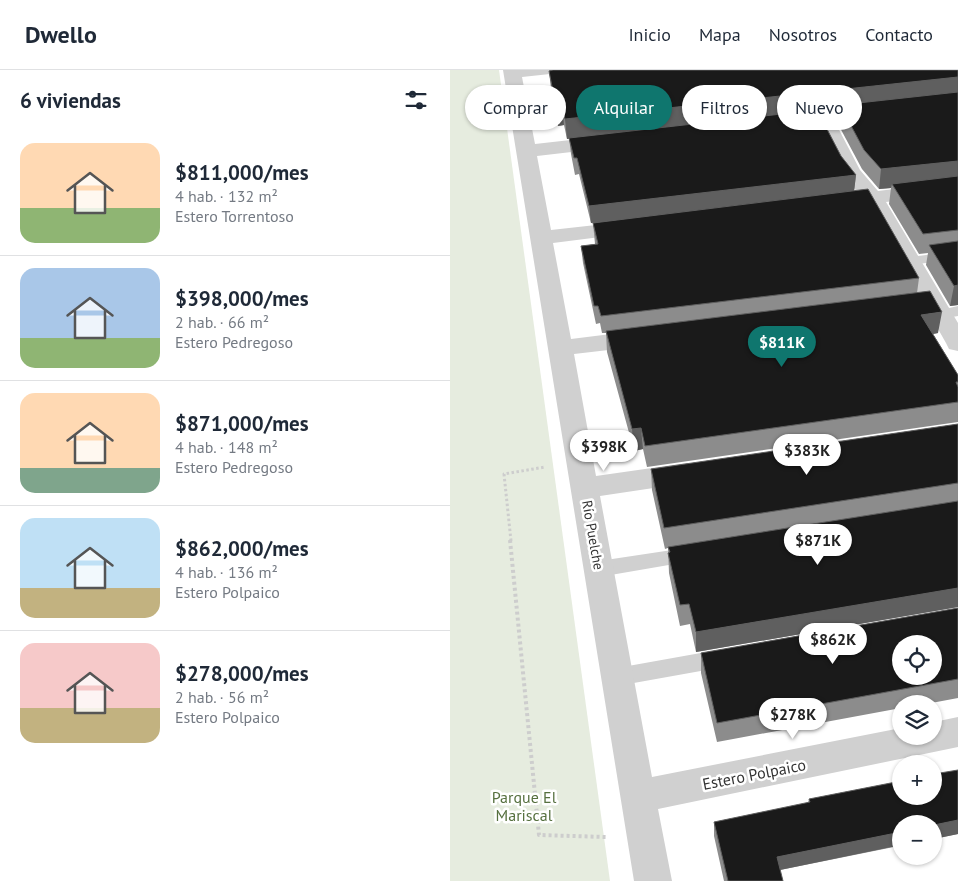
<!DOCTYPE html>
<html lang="es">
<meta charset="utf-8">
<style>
:root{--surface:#fff;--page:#f6f6f7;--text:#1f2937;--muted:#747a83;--line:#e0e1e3;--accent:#0f766e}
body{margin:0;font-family:"PT Sans",sans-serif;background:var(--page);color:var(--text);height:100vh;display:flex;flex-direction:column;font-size:19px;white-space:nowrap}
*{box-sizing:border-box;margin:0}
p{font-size:16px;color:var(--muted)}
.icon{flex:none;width:28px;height:28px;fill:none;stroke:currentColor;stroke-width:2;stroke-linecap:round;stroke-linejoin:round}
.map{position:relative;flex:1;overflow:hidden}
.sheet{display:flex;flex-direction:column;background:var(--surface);width:450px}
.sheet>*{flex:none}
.hud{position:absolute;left:15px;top:15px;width:418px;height:45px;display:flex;gap:10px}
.fabs{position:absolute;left:442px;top:565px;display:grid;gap:10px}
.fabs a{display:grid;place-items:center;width:50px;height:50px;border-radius:50%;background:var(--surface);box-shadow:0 1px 4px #0004;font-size:25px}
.price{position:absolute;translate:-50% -42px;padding:0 11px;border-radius:18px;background:#fff;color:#222;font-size:16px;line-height:32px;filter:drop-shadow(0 1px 2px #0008)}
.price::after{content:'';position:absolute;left:50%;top:30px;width:15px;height:11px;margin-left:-8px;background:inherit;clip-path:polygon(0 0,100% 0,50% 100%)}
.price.on{background:var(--accent);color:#fff}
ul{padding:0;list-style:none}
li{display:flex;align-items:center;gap:15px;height:125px;padding:0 20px}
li+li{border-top:1px solid var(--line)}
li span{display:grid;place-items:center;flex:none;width:140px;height:100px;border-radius:15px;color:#555}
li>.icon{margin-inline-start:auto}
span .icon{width:60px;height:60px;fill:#fffc;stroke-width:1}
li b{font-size:21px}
h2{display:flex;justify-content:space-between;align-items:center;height:60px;padding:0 20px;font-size:21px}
.pill{padding:0 18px;border-radius:22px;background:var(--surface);box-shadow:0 1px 4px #0004;font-size:18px;line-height:45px}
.pill.on{background:var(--accent);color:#fff}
header{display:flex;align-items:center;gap:30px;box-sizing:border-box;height:70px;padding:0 25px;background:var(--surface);border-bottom:1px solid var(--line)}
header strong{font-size:24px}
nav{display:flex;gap:28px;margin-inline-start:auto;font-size:18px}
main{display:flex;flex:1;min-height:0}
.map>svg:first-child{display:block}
.green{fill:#e6ecdf}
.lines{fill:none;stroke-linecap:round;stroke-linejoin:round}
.path-far1{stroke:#cdcdcd;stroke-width:3;stroke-dasharray:2.5 2.5;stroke-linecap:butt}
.path{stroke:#cdcdcd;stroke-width:4;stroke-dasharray:3 3;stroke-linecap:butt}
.service{fill:#d0d0d0;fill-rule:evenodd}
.minor{fill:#d0d0d0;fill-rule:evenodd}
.wall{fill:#8c8c8c}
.shaded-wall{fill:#5f5f5f}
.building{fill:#1a1a1a;stroke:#5f5f5f;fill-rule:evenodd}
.labels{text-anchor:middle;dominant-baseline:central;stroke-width:5;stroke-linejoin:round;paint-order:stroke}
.street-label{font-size:14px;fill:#333;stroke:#fff}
.near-street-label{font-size:16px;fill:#333;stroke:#fff}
.near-park-label{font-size:16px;fill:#56703f;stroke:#fff}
</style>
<header>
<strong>Dwello</strong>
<nav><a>Inicio</a><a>Mapa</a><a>Nosotros</a><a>Contacto</a></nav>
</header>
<main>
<section class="sheet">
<h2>6 viviendas<svg class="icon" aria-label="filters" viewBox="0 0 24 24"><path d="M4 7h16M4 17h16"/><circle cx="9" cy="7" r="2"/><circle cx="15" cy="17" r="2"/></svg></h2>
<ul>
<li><span style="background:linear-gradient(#ffd9b3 65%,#8fb573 0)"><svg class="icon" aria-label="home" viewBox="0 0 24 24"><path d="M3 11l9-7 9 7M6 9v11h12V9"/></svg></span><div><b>$811,000/mes</b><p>4 hab. · 132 m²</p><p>Estero Torrentoso</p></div></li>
<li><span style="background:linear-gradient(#a9c7e8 70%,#8fb573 0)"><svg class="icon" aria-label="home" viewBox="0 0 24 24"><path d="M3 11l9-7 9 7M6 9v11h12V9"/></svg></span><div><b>$398,000/mes</b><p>2 hab. · 66 m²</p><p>Estero Pedregoso</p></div></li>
<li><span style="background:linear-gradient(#ffd9b3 75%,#7fa58c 0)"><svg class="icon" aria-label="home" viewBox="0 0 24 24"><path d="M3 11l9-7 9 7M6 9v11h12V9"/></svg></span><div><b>$871,000/mes</b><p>4 hab. · 148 m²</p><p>Estero Pedregoso</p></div></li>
<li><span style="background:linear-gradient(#bfe0f5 70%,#c2b280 0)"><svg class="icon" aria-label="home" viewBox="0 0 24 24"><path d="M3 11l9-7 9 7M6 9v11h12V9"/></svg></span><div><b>$862,000/mes</b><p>4 hab. · 136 m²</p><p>Estero Polpaico</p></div></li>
<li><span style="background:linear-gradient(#f6c9c9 65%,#c2b280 0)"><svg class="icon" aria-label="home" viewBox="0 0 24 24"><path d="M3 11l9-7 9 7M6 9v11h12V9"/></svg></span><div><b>$278,000/mes</b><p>2 hab. · 56 m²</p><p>Estero Polpaico</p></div></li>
</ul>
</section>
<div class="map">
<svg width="508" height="811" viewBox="0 0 508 811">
<rect width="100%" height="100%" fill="#fff"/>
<path class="green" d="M0,0H49L160,811H0Z"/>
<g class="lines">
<path class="path-far1" d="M61,471L54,404L95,397"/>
<path class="path" d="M60,470L89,765L156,767"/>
<path class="service" d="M508,181V189L460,195L455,194L453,191L455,188L460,187Z
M508,236V246L491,249L486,247L484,244L486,241Z
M242,477L249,479L251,484L249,489L242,491L149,507L142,504L140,499L142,494L149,491Z
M273,579L280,582L283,588L280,594L273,597L167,616L160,613L157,607L160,601L167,598Z"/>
<path class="minor" d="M53,0H103L100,4L72,7L85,74L156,66L163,68L166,72L163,76L156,78L87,86L101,160L182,151L190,152L193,157L190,162L182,163L103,173L121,269L193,260L202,263L205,268L202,273L193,276L124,284L146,406L237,393L247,396L251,403L247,410L237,413L150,426L202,707L451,658V666H484V652L508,647V677L208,739L222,811H184Z
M425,36L432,38L434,42L432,46L385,52L410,100L428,121L508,111V123L436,132L508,253V281L499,279L496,273L417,134L385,138L378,136L375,132L378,128L408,123L391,102L367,54L336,58L329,56L327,52L329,48L336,46Z"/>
</g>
<path class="wall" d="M101,0H508V235L500,236L476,195L478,183L469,184L439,134L441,118L429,119L412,99L388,54L389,39L368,41L391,86L406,105L404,121L469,208L467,223L488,263L483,264L508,305V352L197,397L193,379L184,381L157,282L156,263H152L150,253L146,254L133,193L131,176L145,174L143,153H141L129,104L125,105L121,84L119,68L117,69L114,55L108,56L101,19L99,1Z
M508,354V537L246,582L240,554L230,556L219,503L218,478L215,479L202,420L201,399Z
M508,538V628L476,634H451V638L267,672L251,603V583Z
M508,700V764L330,800L333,811H274L264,766V752L358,733L359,729Z"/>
<path class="shaded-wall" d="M508,7V26L390,35L389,39L117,69L115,49Z
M112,36L114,55L108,56L106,37Z
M508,91V110L442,114L441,118L429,119L431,99Z
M406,105L404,122L141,153L139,136Z
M508,215V235L500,236L504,216Z
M492,242L488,263L467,267L471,245Z
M191,358L193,379L184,381L182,359Z
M508,518V537L246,582V562Z
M508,750V764L484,769V755Z
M451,762V775L325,801L327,787Z"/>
<path class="building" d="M103,0H508V7L115,49L112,36L106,37L99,1Z
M508,22V91L431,99L414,80L390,35Z
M367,40L391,86L406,105L139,136L127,88H124L119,68Z
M508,106V160L473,164L442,114Z
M418,119L469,208L151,246L148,236H144L131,176L148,174L143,153Z
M508,171V215L504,216L479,175Z
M480,221L492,242L471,245L508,305V312H506L508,317V332L195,376L191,358L182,359L156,261Z
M508,354V413L214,458L201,399Z
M508,431V518L246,562L239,534L230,535L218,483L220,482L218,477Z
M508,538V609L267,653L251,583ZM451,574H484V606H451Z
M508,700V750L484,755V754H451V762L327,787L333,811H278L264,752L360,732L359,729L451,711V726H484V704Z"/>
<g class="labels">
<g class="street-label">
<text transform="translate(143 465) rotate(80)">Río Puelche</text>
</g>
<g class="near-street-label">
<text transform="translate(304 704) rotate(-11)">Estero Polpaico</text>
</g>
<g class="near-park-label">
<text x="74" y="727">Parque El<tspan x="74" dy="18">Mariscal</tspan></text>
</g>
</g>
</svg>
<div class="fabs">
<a><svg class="icon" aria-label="locate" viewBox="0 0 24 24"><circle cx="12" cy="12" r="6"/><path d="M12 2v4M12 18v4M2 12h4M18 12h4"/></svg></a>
<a><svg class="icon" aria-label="layers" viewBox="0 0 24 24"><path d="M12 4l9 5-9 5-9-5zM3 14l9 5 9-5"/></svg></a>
<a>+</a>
<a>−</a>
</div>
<b class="price on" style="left:332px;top:298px">$811K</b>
<b class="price" style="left:154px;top:402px">$398K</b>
<b class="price" style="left:357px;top:406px">$383K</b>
<b class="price" style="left:368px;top:496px">$871K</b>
<b class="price" style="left:383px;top:595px">$862K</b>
<b class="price" style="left:343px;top:670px">$278K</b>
<div class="hud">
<a class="pill">Comprar</a>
<a class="pill on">Alquilar</a>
<a class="pill">Filtros</a>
<a class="pill">Nuevo</a>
</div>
</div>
</main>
